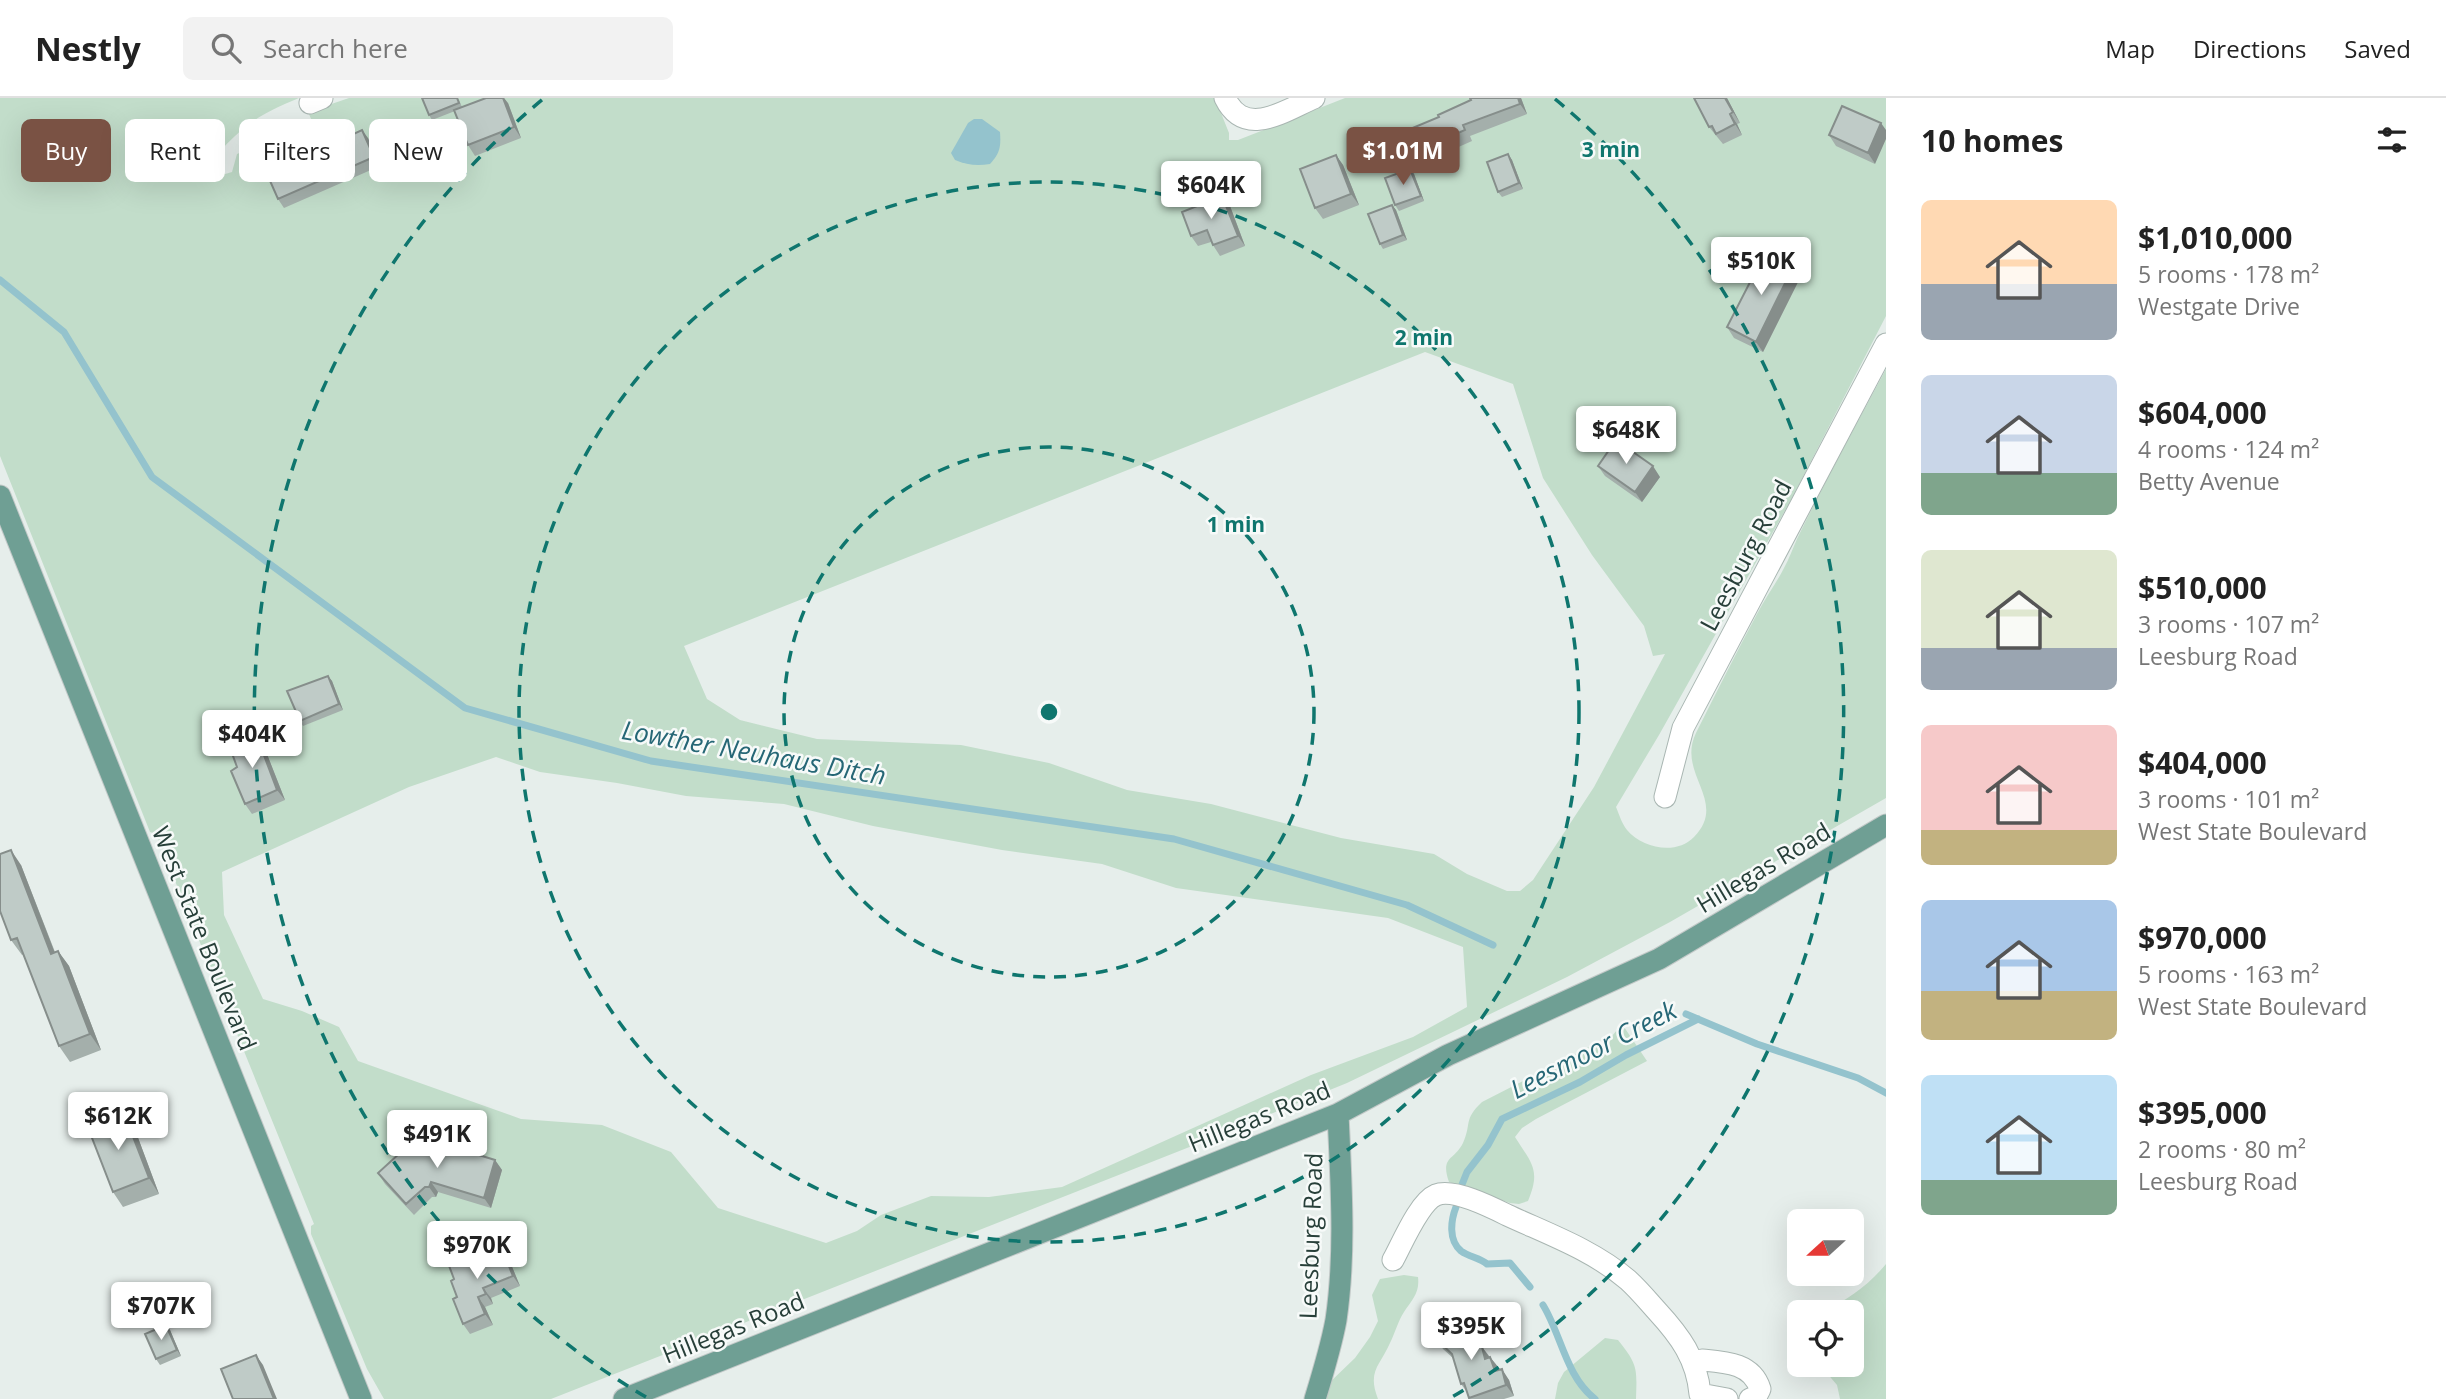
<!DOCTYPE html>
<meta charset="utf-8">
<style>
:root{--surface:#fff;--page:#f2f2f2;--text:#222;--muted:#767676;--line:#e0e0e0;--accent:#7a5244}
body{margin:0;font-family:"Open Sans",sans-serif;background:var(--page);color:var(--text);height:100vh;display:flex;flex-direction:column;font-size:26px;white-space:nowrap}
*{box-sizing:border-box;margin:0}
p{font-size:23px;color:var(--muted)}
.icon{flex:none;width:38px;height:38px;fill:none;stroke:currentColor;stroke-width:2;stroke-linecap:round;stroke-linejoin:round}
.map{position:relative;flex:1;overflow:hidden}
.panel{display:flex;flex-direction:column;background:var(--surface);width:560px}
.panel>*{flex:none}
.hud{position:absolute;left:21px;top:21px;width:665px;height:63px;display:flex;gap:14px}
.needle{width:46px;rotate:249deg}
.tools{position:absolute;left:1787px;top:1111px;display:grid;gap:14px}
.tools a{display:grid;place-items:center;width:77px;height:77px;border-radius:10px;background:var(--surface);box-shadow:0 7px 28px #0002;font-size:35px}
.price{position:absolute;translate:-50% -60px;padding:0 16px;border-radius:7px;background:#fff;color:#222;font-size:23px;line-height:46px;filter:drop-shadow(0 2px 4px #0008)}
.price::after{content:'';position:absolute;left:50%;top:42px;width:21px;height:16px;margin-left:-10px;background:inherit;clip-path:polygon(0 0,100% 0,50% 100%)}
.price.current{background:var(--accent);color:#fff}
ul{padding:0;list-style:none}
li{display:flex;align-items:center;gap:21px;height:175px;padding:0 35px}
li span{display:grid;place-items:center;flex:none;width:196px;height:140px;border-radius:10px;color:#555}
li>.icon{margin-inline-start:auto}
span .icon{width:84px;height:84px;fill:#fffc;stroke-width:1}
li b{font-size:30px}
h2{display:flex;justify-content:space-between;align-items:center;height:84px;padding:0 35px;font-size:30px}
.chip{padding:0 24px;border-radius:10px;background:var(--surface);box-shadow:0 7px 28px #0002;font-size:24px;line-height:63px}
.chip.current{background:var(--accent);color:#fff}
header{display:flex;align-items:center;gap:42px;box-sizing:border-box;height:98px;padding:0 35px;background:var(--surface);border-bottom:2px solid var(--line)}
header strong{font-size:33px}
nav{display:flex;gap:38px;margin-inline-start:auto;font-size:24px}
.search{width:490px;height:63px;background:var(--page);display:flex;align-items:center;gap:18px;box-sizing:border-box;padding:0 24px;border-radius:10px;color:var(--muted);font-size:26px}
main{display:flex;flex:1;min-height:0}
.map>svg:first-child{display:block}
.green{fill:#c2ddca;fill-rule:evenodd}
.water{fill:#94c3cd}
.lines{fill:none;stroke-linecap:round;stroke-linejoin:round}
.stream{stroke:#94c3cd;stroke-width:7}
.minor-casing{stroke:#a9b6b2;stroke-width:23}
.major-casing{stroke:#c3c9c8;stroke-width:23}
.minor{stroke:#fff;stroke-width:21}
.major{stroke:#6f9f94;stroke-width:21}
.wall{fill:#a4afab}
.shaded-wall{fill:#868e8b}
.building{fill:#bfcbc7;stroke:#868e8b;stroke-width:2}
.ring{fill:none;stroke:#0f766e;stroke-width:3.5;stroke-dasharray:12 9}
.labels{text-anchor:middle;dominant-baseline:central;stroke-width:5;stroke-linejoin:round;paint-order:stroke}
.street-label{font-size:24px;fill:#273f39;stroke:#f7faf9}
.water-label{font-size:26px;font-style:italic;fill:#266776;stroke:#f7faf9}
.centre{fill:#0f766e;stroke:#f7faf9;stroke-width:3.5}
.ring-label{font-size:21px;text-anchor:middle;font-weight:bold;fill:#0f766e;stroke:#f7faf9;stroke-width:5;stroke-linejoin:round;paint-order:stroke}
</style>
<header>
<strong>Nestly</strong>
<div class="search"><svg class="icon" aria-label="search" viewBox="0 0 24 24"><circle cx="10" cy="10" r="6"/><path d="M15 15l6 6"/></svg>Search here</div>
<nav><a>Map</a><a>Directions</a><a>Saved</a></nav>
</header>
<main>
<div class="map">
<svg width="1886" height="1301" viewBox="0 0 1886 1301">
<rect width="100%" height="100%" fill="#e6eeeb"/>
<path class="green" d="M0,0H299C262,15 248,24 220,53C215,59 209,62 205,70L209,76L215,79L232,74L237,56L312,23L308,14L349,0H1215L1229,35V42H1238L1345,0H1886V218L1792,400L1659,637L1616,709C1619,716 1622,726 1627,732C1643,751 1677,757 1694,739C1729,703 1676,676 1696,635C1716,595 1736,555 1757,516C1765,500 1776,486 1784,470C1789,461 1793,450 1797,441C1825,383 1856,327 1886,271V700L1670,824L1567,879L1347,985L1192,1048L551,1301H384L367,1271L311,1136V1128L314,1126L156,736L150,734L0,358ZM1425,254L1513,286L1543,380L1592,457L1644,528L1653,558L1665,556L1594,689L1533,782L1520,793H1507L1467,776L1434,756L1341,740L1211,706L1127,692L1049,665L961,647L817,641L740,622L707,601L684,548ZM496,659L540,674L617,685L686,698L784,706L873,728L1002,752L1102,766L1176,790L1388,820L1463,849L1467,909L1413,939L1311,977L1062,1089L989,1099L931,1098L881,1117L857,1133L826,1145L718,1110L671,1054L602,1027L521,1021L358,963L339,929L302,913L263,901L224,817L222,774L409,689Z
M1622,926L1647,963L1536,1021L1522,1030L1515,1039C1532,1066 1541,1072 1528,1103L1519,1106L1510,1105L1449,1084C1440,1058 1454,1063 1463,1045C1472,1025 1463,1022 1482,1004L1589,949L1607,944Z
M1886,1166V1301H1840L1837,1287L1820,1267H1852V1214H1823C1848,1201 1868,1188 1886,1166Z
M1404,1177L1418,1179C1420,1195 1412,1202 1404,1214C1398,1223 1395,1235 1390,1245C1380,1268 1367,1273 1378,1301H1322L1328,1286L1355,1260L1370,1239L1378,1223L1372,1197L1380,1181Z
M1605,1240L1618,1242C1638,1267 1637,1270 1636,1301H1555L1558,1285L1564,1274Z"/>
<path class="water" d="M974,21H982L1000,34C1001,49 1000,55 990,66C977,68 967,67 955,62L951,55L968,25Z"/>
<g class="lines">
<path class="stream" d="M0,182L64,234L152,379L465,610L651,663L1174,741L1407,807L1493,847
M1686,916L1757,946L1858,980L1886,995
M1461,1089L1467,1074L1488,1047L1502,1021L1580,984L1626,957L1698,921
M1456,1109C1451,1122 1448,1142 1461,1153C1469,1159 1480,1160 1487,1166L1510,1165L1530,1189
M1543,1207C1561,1236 1566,1279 1595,1301"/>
<g class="minor-casing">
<path id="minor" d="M1225,0C1245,41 1284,13 1314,0
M310,5L322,0
M1665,699L1683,630L1886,246
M1393,1162C1402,1146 1419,1104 1436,1097C1453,1090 1491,1109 1507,1117C1548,1136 1593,1152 1628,1182C1639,1192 1648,1203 1657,1213C1680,1238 1697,1261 1700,1296L1727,1301
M1702,1262C1725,1264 1752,1265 1760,1291L1756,1299L1750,1301"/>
</g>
<g class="major-casing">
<path id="major" d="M0,398L361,1301
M624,1301L1338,1016L1448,957L1659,861L1886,727
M1315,1301C1323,1275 1331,1249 1336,1222C1346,1154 1341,1084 1338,1016"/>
</g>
<use href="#minor" class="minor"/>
<use href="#major" class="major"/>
</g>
<path class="wall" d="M422,0H458L462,9L508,5L521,40L475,58L468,47L455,13L432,22L429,17Z
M1470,0H1521L1527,16L1470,38L1472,43L1427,63L1419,52L1471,2Z
M1694,0H1727L1740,25L1737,26L1742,37L1723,46L1709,29Z
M1842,8L1875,66L1836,48L1829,37Z
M368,40L380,68L284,110L278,101Z
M1508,56L1512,62L1523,91L1502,99L1498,94Z
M1336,57L1343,67L1359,107L1323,121L1315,110Z
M1410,71L1414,76L1424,103L1399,113L1395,107Z
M1222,98L1230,108L1245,148L1220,158L1211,144L1198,148L1191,138Z
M1392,107L1396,112L1407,142L1383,151L1380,146Z
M1801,178L1763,254L1734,240L1727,229Z
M1598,368L1660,379L1642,404L1605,378Z
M328,578L332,583L343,612L303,628L300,623Z
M263,646L285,702L252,716L245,706Z
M21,767L55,854L58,853L69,868L101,952L70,964L59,948L24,856L22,857L11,842Z
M123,1013L134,1029L159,1096L123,1109L113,1094Z
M495,1062L502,1072L491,1110L438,1094L436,1099H432L414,1117L385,1086L378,1075Z
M508,1159L520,1188L491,1200L493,1206L485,1209L493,1227L470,1236L463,1226L454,1181L467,1163Z
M166,1227L170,1232L181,1258L160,1267L156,1261Z
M1436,1241L1482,1249L1498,1269V1272L1509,1282L1514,1298L1504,1301H1469L1467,1294L1461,1286L1454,1261L1443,1251Z"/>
<path class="shaded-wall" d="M503,0H504L508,5L521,40L514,29Z
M1518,0H1521L1527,16L1520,6Z
M1725,0H1727L1740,25L1733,14Z
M1730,16L1737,26L1742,37L1735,26Z
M1881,25L1886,32V41L1875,66L1868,55Z
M362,32L368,40L380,68L374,59Z
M1508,56L1512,62L1523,91L1519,85Z
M1336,57L1343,67L1359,107L1351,96Z
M1410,71L1414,76L1424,103L1421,98Z
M1222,98L1230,108L1245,148L1238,138Z
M1392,107L1396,112L1407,142L1403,137Z
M1794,167L1801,178L1763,254L1756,244Z
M1653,368L1660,379L1642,404L1635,394Z
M328,578L332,583L343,612L339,606Z
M256,636L263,646L285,702L277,692Z
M11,752L21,767L61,871L51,856Z
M58,853L69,868L101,952L90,936Z
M123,1013L134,1029L159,1096L149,1080Z
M495,1062L502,1072L491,1110L484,1100Z
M431,1084L438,1094L436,1099L429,1089Z
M501,1149L508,1159L520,1188L513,1178Z
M483,1190L491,1200L493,1206L486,1196Z
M478,1199L485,1209L493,1227L485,1216Z
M166,1227L170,1232L181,1258L177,1252Z
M1482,1249L1490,1260L1485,1261Z
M256,1257L263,1267L277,1301H274Z
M1490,1259L1498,1269L1502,1284L1495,1273Z
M1502,1271L1509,1282L1514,1298L1506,1287Z"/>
<path class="building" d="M422,0H457L459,5L429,17Z
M486,0H503L514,29L468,47L454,12Z
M1470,0H1518L1520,6L1463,27L1465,32L1419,52L1410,31L1439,19L1438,17L1471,2Z
M1694,0H1725L1733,14L1730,16L1735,26L1716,36L1712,28L1709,29Z
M1842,8L1881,25L1868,55L1829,37Z
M362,32L374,59L278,101L267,76Z
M1508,56L1519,85L1498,94L1487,64Z
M1336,57L1351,96L1315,110L1300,71Z
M1410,71L1421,98L1395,107L1385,80Z
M1222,98L1238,138L1213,147L1207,132L1191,138L1182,114Z
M1392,107L1403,137L1380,146L1368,116Z
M1766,153L1794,167L1756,244L1727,229Z
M1616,342L1653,368L1635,394L1598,368Z
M328,578L339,606L300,623L287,593Z
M256,636L277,692L245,706L231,673L237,669L229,647Z
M11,752L51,856L58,853L90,936L59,948L17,840L11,842L0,813V756Z
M123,1013L149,1080L113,1094L87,1027Z
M414,1037L495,1062L484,1100L431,1084L429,1089H425L406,1106L378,1075L412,1044Z
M501,1149L513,1178L483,1190L486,1196L478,1199L485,1216L463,1226L453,1201L457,1199L451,1183L454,1181L448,1165L462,1160L467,1163Z
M1453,1223L1482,1249L1485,1261L1490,1259L1495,1273L1502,1271L1506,1287L1469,1300L1464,1285L1461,1286L1452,1256L1436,1241Z
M166,1227L177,1252L156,1261L145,1236Z
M256,1257L274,1301H233L221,1271Z"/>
<g class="ring">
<circle cx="1049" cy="614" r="265"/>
<circle cx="1049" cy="614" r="530"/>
<path d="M646 1299A795 795 0 0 1 543 1M1555 1A795 795 0 0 1 1452 1299"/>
</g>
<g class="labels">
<g class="street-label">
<text transform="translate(1745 457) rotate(-62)">Leesburg Road</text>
<text transform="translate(1763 769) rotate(-31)">Hillegas Road</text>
<text transform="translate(205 840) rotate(68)">West State Boulevard</text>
<text transform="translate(1259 1018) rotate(-22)">Hillegas Road</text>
<text transform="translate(1310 1138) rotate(-88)">Leesburg Road</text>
<text transform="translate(733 1229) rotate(-22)">Hillegas Road</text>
</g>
<g class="water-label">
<text transform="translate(754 654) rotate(10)">Lowther Neuhaus Ditch</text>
<text transform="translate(1593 951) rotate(-27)">Leesmoor Creek</text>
</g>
</g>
<circle cx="1049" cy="614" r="10" class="centre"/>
<g class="ring-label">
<text x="1611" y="59">3 min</text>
<text x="1424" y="247">2 min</text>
<text x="1236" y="434">1 min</text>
</g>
</svg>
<div class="tools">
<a><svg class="needle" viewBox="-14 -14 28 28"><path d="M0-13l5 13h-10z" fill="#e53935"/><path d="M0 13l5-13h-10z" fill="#767676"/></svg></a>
<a><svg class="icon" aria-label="locate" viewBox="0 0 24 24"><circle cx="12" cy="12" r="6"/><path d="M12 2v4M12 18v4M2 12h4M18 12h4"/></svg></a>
</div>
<b class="price current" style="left:1403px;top:89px">$1.01M</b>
<b class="price" style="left:1211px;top:123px">$604K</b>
<b class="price" style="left:1761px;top:199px">$510K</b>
<b class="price" style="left:1626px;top:368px">$648K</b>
<b class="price" style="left:252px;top:672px">$404K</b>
<b class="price" style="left:118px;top:1054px">$612K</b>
<b class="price" style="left:437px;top:1072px">$491K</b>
<b class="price" style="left:477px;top:1183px">$970K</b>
<b class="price" style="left:161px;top:1244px">$707K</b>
<b class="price" style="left:1471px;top:1264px">$395K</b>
<div class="hud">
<a class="chip current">Buy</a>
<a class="chip">Rent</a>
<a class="chip">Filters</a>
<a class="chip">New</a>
</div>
</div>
<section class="panel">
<h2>10 homes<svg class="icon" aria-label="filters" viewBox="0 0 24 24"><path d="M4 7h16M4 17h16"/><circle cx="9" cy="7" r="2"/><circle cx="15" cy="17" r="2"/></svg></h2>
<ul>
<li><span style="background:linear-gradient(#ffd9b3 60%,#9aa5b1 0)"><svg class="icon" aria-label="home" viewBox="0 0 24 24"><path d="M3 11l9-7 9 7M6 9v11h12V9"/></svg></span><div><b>$1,010,000</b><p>5 rooms · 178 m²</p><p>Westgate Drive</p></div></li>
<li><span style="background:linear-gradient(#c9d6e8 70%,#7fa58c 0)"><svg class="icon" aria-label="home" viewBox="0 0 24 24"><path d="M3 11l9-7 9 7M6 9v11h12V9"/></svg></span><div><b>$604,000</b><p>4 rooms · 124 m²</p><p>Betty Avenue</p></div></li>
<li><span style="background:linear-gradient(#dfe7d0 70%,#9aa5b1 0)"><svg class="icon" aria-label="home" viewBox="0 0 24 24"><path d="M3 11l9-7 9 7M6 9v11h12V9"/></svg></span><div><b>$510,000</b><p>3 rooms · 107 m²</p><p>Leesburg Road</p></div></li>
<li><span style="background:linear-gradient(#f6c9c9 75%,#c2b280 0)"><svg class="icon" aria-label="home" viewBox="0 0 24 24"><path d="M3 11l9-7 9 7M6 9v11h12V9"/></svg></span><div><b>$404,000</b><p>3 rooms · 101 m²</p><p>West State Boulevard</p></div></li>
<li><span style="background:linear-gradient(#a9c7e8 65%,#c2b280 0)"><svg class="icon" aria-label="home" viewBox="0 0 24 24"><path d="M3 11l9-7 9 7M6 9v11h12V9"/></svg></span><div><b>$970,000</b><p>5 rooms · 163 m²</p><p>West State Boulevard</p></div></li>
<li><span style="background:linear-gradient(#bfe0f5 75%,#7fa58c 0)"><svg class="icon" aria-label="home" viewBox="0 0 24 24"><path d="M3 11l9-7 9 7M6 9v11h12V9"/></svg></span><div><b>$395,000</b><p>2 rooms · 80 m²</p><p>Leesburg Road</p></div></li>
</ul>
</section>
</main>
